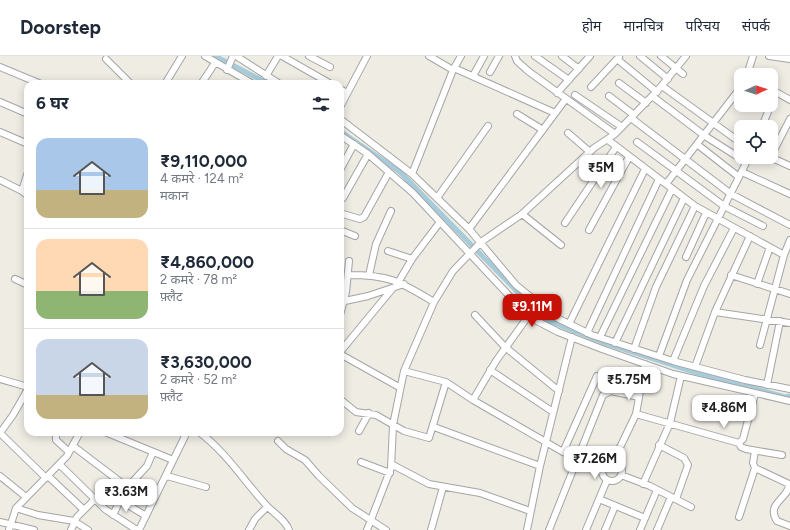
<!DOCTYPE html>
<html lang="hi">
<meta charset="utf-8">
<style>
:root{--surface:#fff;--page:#f6f6f7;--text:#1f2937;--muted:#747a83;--line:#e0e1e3;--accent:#c71106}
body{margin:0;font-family:Figtree,"Noto Sans Devanagari",sans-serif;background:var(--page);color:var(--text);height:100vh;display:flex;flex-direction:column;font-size:15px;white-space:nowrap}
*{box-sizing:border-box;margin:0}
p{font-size:13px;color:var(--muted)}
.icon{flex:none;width:22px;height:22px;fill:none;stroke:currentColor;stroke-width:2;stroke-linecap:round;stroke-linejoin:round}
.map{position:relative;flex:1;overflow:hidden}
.drawer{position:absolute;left:24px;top:24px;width:320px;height:356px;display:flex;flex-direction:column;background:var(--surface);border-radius:12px;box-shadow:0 2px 10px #0003}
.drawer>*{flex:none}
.needle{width:26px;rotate:86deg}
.tools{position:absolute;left:734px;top:12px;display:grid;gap:8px}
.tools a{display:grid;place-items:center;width:44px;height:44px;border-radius:8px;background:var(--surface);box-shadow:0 2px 10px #0003;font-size:20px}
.price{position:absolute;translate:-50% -34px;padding:0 9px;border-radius:8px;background:#fff;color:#222;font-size:13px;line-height:26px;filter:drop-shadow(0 1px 2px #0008)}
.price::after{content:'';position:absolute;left:50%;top:24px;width:12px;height:9px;margin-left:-6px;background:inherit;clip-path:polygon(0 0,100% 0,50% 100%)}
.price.current{background:var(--accent);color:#fff}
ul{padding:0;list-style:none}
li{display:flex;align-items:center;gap:12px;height:100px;padding:0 12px}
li+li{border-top:1px solid var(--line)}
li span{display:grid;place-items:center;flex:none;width:112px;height:80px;border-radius:12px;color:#555}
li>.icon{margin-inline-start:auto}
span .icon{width:48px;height:48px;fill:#fffc;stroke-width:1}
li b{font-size:17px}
h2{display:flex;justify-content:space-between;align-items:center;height:48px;padding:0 12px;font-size:17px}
header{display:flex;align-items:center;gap:24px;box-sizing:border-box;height:56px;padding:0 20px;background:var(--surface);border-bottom:1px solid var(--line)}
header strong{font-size:19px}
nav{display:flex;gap:22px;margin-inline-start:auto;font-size:14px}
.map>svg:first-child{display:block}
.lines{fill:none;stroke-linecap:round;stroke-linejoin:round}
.canal{stroke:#a6ccdb;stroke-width:5}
.minor-casing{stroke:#a5a5a5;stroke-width:8}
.minor{stroke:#fff;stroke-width:6}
</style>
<header>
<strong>Doorstep</strong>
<nav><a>होम</a><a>मानचित्र</a><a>परिचय</a><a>संपर्क</a></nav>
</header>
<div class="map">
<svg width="790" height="474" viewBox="0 0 790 474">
<rect width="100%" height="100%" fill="#efece4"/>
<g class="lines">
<path class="canal" d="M215,0L269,28
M340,75L400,116L544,263L602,286L691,315L785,341L790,340"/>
<g class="minor-casing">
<path id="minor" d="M205,0L253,28
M236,0L280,28
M282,0L331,28
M309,0L330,11
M429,0L453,14
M515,0L517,5L528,15L615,78
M535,0L569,24
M562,0L579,13
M640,0L668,23
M661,0L683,18
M769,0L790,3
M106,3L131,28
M617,3L657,36
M0,11L41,28
M454,12L555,57
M227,14L233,0
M490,16L499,0
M747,19L753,0
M266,20L278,0
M473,20L484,0
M619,27L646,47
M165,28L182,0
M201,28L215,7
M662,30L741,87
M591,31L619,1
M340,33L347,37
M771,33L790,44
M557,37L590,0
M575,39L622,71
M609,40L634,59
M652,40L705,80L746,106
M0,46L28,58
M340,51L367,0
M517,58L543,74
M631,62L731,138L790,169
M340,63L412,118L469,173L516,229L557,262L592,279L673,305L745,324L790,333
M762,71L769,53L765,49
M0,76L28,88
M568,77L590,96
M340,79L368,98L413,137L515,246L537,265L558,276L602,293L673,318L790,345
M608,84L695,150L784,199
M637,86L724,150L763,170
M698,89L739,121
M771,100L790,63
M770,101L790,110
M340,114L354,88
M742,116L790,138
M412,118L453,14L461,0
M0,124L22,135L28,140
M666,128L741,31
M22,135L28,116
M343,142L368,98
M437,142L488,70
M343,158L360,163L364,161L389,116
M522,158L561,189
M565,167L616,91
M469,173L565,44
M340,174L355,180
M589,174L629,101
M388,195L412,203
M686,201L706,157
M348,219C390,219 399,225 434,246
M369,219L376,188L391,155
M731,219L790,238
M15,223L28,229
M399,225L412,203L440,166
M757,228L770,191
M345,245L368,240L404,228
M715,256L790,267
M340,259L346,236L349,205
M475,259L505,291L559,335
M569,268L645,113
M587,277L659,123
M600,281L672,133
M615,287L684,142
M760,289L784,199L790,184
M634,293L656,231L695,150
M340,296L393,232
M340,298L399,331
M659,300L687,224L749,101
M673,305L704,230L734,172
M695,311L715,256L750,180
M490,314L553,356
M404,315L446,326L473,344L563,396L603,412
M0,323L28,331
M767,329L780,265
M340,343L356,356L376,359L404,375L429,382L446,326
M473,344L496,305L529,259
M636,358L739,387L743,383L755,338
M434,371L540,410
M359,375L369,357
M56,376V384L69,396
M105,376L173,404
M199,376C226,396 244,425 266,449C273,457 285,463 289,474
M0,377L46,422
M0,377L13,359L28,333
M278,385L286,393L305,404L319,420L352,452L386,474
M739,387L741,391L746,393L782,399
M659,389L684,402L688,409L676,443
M73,390L127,431
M755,395L753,407L755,412L789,428C790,442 765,447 777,465L790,470
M563,396L597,320
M602 415a10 10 0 1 1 20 0a10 10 0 1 1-20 0Z
M361,406L390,417
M613,406L636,358L645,308
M59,408L106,454L137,474
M391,408L429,428L480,437L530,455
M621,419L650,430L691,451
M0,420L26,441
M48,420L84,454
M167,420L206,431
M643,428L670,367L681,320
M599,443L645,462
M120,444L146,460
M16,452L38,459L74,465L88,474
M113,459L125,434L147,410L153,396
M739,461L755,412
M0,466L34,474
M9,474L16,452L67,400L80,376
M71,474L77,461L95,443
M139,474L187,376
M249,474L255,463L267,451
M367,474L391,412L393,369L404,315L434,246L453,215L481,186L522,158L594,92L615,78L658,34L686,0
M431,474L443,431
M527,474L540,410L572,281
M549,474L603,339L611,335L639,341
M586,474L607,424
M605,474L615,450
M640,474L657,434
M657,474L671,441"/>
</g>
<use href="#minor" class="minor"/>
</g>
</svg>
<div class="tools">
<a><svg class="needle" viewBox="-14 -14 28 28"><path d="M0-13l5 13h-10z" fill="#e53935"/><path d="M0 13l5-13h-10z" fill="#747a83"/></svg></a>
<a><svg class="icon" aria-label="locate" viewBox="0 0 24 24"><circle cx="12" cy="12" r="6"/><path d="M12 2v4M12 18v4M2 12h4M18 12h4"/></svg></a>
</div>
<b class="price" style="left:601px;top:133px">₹5M</b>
<b class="price current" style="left:532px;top:272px">₹9.11M</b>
<b class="price" style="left:629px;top:345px">₹5.75M</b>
<b class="price" style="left:724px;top:373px">₹4.86M</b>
<b class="price" style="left:595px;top:424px">₹7.26M</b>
<b class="price" style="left:126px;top:457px">₹3.63M</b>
<section class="drawer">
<h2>6 घर<svg class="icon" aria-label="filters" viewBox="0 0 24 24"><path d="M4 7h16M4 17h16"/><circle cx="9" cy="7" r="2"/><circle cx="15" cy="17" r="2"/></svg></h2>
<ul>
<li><span style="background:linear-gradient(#a9c7e8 65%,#c2b280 0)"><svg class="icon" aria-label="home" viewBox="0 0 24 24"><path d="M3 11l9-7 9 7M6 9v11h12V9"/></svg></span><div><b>₹9,110,000</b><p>4 कमरे · 124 m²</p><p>मकान</p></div></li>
<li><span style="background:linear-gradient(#ffd9b3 65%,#8fb573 0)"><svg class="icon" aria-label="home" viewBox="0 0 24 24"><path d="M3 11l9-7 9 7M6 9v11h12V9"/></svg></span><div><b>₹4,860,000</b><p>2 कमरे · 78 m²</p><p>फ़्लैट</p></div></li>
<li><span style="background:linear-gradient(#c9d6e8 70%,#c2b280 0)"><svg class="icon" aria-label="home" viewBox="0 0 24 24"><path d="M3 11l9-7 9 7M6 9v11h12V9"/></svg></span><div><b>₹3,630,000</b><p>2 कमरे · 52 m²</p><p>फ़्लैट</p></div></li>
</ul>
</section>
</div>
